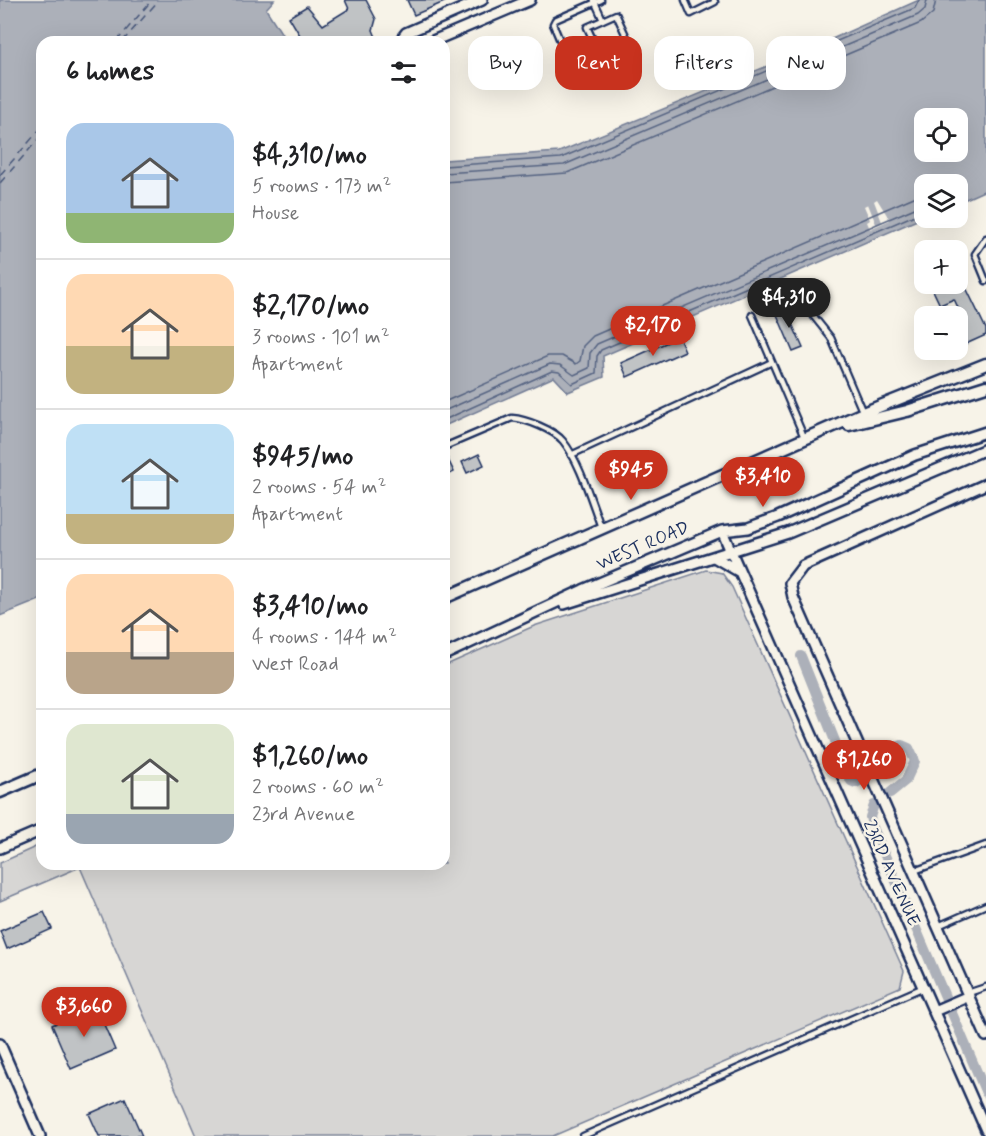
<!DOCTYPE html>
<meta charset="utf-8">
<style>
:root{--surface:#fff;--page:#f2f2f2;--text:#202124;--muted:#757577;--line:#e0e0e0;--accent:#c8321e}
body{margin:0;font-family:Mynerve,sans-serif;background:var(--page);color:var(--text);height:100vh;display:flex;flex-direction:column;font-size:22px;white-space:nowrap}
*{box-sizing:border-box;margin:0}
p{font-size:20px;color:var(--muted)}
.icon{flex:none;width:33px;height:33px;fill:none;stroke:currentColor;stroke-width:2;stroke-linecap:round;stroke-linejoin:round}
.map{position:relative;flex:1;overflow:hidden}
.sheet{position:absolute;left:36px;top:36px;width:414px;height:834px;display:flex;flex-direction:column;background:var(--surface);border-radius:18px;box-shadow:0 6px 24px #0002}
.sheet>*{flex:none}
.hud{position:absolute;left:468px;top:36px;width:428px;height:54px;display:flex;gap:12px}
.fabs{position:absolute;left:914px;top:108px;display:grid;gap:12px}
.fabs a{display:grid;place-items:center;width:54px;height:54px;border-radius:12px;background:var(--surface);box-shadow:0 6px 24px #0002;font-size:30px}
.price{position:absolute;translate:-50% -51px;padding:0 14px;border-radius:21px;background:var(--accent);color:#fff;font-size:20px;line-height:39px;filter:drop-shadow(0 2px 3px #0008)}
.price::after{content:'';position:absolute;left:50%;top:36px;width:18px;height:14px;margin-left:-9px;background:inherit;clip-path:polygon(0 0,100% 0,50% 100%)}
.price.current{background:#222;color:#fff}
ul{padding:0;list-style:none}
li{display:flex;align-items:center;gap:18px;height:150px;padding:0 30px}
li+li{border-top:2px solid var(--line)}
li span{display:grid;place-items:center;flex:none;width:168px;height:120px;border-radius:18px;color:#555}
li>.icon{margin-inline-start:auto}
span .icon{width:72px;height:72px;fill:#fffc;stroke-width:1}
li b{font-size:26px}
h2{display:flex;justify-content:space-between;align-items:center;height:72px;padding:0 30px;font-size:26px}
.pill{padding:0 21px;border-radius:18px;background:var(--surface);box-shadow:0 6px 24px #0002;font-size:21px;line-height:54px}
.pill.current{background:var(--accent);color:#fff}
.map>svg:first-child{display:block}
.green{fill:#d7d6d4;stroke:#798299;stroke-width:1.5}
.water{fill:#acb0b9;stroke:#727c95;stroke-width:1.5;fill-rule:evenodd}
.pier{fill:#f7f3e8}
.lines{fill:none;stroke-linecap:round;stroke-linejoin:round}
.shore{stroke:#556382;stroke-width:1.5}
.canal{stroke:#acb0b9;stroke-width:10}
.ferry{stroke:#465679;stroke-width:1.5;stroke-dasharray:8 6;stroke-linecap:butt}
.building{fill:#c0c3c5;stroke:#1b2f5e;stroke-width:1.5}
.service-casing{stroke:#1b2f5e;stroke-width:9}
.minor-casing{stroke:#1b2f5e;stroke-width:14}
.tertiary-casing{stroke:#1b2f5e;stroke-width:15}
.service{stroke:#f7f3e8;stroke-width:4.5}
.minor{stroke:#f7f3e8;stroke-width:9}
.tertiary{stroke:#f7f3e8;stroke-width:10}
.labels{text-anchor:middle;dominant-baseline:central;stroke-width:5;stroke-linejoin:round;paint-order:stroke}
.street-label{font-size:18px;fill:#1b2f5e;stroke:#f7f3e8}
</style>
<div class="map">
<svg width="986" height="1136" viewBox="0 0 986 1136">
<rect width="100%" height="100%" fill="#f7f3e8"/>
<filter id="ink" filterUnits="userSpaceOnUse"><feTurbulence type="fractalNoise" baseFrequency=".0167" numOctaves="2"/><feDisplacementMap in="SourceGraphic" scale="12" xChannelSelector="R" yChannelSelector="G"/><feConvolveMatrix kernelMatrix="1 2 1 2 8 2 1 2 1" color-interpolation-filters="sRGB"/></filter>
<g filter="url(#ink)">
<path class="green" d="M706,570L722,573L732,587L904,971L900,987L553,1136H196L80,867L0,901V863L42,844V864H444V666L534,626Z"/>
<path class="water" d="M0,0H274L266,9L287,42H42V599L0,616Z
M919,0H986V190L957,203V184H924V217L603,356L604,377L568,392L554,377L444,426V160L559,152L823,43ZM924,118H957V152H924Z"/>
<path class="pier" d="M877,199L890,220L870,229L867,222L870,220L864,206L868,204L876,224L882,222L874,201Z"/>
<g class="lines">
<path class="shore" d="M444,166L561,158L915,8L919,0
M444,173L564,165L918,15L925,9L927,0
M444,182L567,173L921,23L933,13L936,0
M444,402L548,356H562L576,364L580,361L583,346L593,336L914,197L924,195
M444,411L550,364L560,365L574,375L589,368L590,353L597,344L924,204
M444,420L552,371L559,372L572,384L596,373L597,356L601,350L924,211"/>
<path class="canal" d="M801,656L851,781L856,783L859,781
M890,757L897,747L902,745L909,748L915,761L906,780L890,793
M874,805L870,817L872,825L986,1093"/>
<path class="ferry" d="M116,42L152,0
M122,42L159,0
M0,175L42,127
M0,183L42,135"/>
</g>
<path class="building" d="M345,0H366L376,19L373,30L376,37L365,42H304L289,17L307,6L323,25L349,9Z
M407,0H449L414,15Z
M957,269L986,329V335L957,348V327L965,323L954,299L940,305L930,284H957Z
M784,306L803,348L793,352L775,310Z
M679,337L685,351L627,377L621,363Z
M444,451L454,472L444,477Z
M479,454L484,465L467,473L462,462Z
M44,912L52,929L7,949L0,931Z
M96,1006L115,1050L71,1069L52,1025Z
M125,1098L142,1136H99L89,1114Z"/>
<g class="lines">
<g class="service-casing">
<path id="service" d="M594,0L603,20
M685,0L691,14L715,2L714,0
M616,14L628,40L599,53L587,27Z
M576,79L553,24L555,20L601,0
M986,238L975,254L986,281
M799,298L831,338L863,413
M752,315L804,437
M444,447L512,418C526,419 554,430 563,441C580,462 591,501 601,527
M571,455L772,362
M914,871L986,845
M938,926L986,905
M968,993L986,987
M583,1136L924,987"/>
</g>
<g class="minor-casing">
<path id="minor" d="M433,41L530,0
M399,42L406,33L482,0
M986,484L803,566L790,583L793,597L986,1036
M722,531L986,1130
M714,557L740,572
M564,604L788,533L986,449
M444,655L583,590L722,531L748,528L778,517L915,455L986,432
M0,848L42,830
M934,1011L969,996
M0,1044L40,1136"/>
</g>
<g class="tertiary-casing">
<path id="tertiary" d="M849,425L907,411L986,386
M444,598L863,413L986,364
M0,792L42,774"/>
</g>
<use href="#service" class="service"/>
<use href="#minor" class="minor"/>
<use href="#tertiary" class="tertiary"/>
</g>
</g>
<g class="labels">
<g class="street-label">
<text transform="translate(643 546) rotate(-23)">WEST ROAD</text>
<text transform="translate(891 873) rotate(66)">23RD AVENUE</text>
</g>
</g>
</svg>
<div class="fabs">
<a><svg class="icon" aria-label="locate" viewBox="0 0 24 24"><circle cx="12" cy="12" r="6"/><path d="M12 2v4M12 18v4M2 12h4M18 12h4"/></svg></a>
<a><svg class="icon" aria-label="layers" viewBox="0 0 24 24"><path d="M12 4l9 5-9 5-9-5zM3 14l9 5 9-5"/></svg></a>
<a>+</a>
<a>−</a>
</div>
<b class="price current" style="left:789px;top:329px">$4,310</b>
<b class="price" style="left:653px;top:357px">$2,170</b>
<b class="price" style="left:631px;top:501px">$945</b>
<b class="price" style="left:763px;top:508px">$3,410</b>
<b class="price" style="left:864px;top:791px">$1,260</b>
<b class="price" style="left:84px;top:1038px">$3,660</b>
<div class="hud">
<a class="pill">Buy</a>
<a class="pill current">Rent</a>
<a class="pill">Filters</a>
<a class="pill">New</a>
</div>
<section class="sheet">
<h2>6 homes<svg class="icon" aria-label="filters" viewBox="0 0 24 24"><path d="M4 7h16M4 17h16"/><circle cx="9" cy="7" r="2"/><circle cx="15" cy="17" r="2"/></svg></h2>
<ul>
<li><span style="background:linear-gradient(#a9c7e8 75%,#8fb573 0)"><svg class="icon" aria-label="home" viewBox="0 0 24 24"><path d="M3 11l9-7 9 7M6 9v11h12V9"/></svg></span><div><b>$4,310/mo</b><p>5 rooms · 173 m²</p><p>House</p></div></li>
<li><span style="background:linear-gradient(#ffd9b3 60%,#c2b280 0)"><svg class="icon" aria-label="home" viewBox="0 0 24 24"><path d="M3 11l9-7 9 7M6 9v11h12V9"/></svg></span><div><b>$2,170/mo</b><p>3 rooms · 101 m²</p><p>Apartment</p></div></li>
<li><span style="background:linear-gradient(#bfe0f5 75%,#c2b280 0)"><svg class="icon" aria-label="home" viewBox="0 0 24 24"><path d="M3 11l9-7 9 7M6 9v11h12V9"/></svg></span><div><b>$945/mo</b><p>2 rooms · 54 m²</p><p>Apartment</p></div></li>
<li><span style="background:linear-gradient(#ffd9b3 65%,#b9a48a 0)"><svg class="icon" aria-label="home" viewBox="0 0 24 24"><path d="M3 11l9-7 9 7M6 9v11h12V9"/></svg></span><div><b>$3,410/mo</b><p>4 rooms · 144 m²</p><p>West Road</p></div></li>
<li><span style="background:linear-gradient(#dfe7d0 75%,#9aa5b1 0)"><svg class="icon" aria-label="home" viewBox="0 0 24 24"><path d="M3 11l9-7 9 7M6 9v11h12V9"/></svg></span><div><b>$1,260/mo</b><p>2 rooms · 60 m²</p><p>23rd Avenue</p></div></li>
</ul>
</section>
</div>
